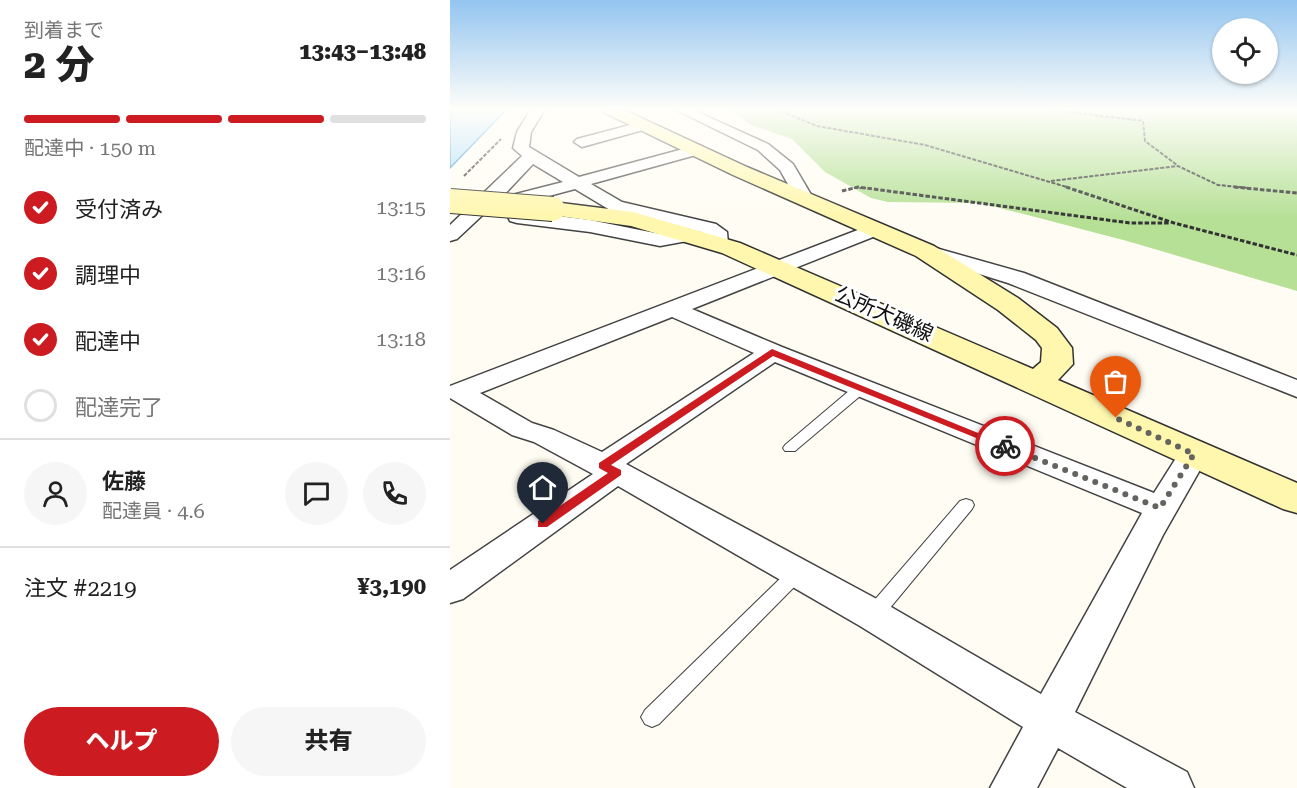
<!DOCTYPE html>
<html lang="ja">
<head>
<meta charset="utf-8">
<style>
  :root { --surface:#fff; --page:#f6f6f6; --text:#222; --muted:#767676; --line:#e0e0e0; --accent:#cc1c21 }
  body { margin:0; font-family:"Roboto Serif","Noto Sans JP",serif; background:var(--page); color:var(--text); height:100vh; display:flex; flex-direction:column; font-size:22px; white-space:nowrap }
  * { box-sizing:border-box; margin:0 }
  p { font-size:20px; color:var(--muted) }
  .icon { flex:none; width:33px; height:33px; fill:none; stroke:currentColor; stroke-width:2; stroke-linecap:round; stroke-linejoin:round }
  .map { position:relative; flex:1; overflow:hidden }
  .sheet { display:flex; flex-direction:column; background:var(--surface); width:450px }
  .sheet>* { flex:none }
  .tools { position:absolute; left:762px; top:18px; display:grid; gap:12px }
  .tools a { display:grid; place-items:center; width:66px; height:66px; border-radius:50%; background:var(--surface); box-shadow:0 2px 4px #0004; font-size:30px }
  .pin { position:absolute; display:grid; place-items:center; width:51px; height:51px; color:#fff; margin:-62px -26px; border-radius:50% 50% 50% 0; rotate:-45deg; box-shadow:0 0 6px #0007 }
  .pin .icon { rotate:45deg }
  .courier { position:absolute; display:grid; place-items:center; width:60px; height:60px; margin:-30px; border:4px solid #cc1c21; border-radius:50%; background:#fff; color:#222; box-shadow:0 2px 8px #0007 }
  .head em { font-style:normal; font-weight:800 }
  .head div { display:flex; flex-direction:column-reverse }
  .head { display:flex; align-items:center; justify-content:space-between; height:102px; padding:0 24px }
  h1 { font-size:39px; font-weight:800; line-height:45px }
  .bar { display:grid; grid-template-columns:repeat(4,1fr); gap:9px 6px; align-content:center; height:72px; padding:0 24px }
  .bar i { height:8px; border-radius:4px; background:var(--line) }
  .bar .active { background:var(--accent) }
  .bar p { grid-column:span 4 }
  .line { display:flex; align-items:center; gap:15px; padding:0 24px; border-top:2px solid var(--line) }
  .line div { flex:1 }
  .round { display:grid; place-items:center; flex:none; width:63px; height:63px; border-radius:32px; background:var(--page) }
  ol { padding:0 24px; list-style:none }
  li { display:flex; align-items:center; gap:18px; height:66px }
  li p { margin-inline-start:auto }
  li .icon { padding:6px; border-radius:50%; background:var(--accent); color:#fff; stroke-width:4 }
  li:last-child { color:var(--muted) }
  li i { width:33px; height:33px; border:3px solid var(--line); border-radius:50% }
  .cta { display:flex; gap:12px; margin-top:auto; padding:12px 24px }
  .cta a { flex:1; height:69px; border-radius:36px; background:var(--accent); color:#fff; font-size:24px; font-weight:800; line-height:69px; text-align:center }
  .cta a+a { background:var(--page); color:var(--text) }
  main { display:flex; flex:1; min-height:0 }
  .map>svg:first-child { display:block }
</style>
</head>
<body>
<main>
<section class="sheet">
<div class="head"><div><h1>2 分</h1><p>到着まで</p></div><em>13:43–13:48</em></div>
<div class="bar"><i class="active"></i><i class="active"></i><i class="active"></i><i></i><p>配達中 · 150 m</p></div>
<ol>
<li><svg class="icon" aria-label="check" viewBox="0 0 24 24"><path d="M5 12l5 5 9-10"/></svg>受付済み<p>13:15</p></li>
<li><svg class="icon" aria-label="check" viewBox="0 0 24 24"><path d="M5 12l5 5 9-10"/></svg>調理中<p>13:16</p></li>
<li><svg class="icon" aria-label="check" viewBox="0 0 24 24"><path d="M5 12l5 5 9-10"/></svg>配達中<p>13:18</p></li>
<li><i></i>配達完了</li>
</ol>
<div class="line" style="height:108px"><a class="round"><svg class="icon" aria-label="person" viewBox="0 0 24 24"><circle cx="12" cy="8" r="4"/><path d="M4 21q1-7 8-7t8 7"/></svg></a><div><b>佐藤</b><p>配達員 · 4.6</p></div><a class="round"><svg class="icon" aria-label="chat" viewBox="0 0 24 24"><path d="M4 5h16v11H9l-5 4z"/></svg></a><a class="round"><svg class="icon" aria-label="phone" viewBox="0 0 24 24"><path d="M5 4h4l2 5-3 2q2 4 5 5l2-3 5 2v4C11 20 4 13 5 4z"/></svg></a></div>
<div class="line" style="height:78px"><div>注文 #2219</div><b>¥3,190</b></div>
<div class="cta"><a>ヘルプ</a><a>共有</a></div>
</section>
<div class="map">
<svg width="847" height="788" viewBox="0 0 847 788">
  <rect width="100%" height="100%" fill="#fffdf3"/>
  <!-- forest -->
  <path fill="#b6e096" d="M 279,109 L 847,109 L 847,291 L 677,241 L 531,203 L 438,202 L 421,198 L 375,172 L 342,139 L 301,125 Z"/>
  <!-- water -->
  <path fill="#b3dffb" stroke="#3494d8" stroke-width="1.5" d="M 0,109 L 57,109 L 0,168 Z"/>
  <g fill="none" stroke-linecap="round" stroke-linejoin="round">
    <!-- lane casing -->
    <g stroke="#434343" stroke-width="2">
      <path id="lane" d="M 411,384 L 416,385 L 418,388 L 416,391 L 345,451 L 335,451 L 333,448 L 335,445 L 406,385 Z
        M 516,499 L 522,501 L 524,505 L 522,509 L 430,620 L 423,623 L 416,620 L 414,615 L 416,610 L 510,501 Z
        M 347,566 L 353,568 L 356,573 L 353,578 L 209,724 L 202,727 L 195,724 L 191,717 L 195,710 L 341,568 Z"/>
    </g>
    <!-- street casing -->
    <g stroke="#434343" stroke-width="3">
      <path id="street" d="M 81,109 L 95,109 L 81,132 L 79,147 L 129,177 L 248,145 L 253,147 L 256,150 L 253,153 L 141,184 L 172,202 L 266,224 L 277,232 L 278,244 L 275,248 L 261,248 L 258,235 L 248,231 L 251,235 L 248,239 L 210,246 L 140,232 L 67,223 L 60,221 L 58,217 L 60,213 L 67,211 L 140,220 L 210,234 L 240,229 L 160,210 L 125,189 L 43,211 L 38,210 L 7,239 L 0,241 L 0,225 L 72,156 L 63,148 L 67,132 ZM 83,164 L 113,182 L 50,198 L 52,197 Z
        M 224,109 L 241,109 L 318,144 L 343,164 L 363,198 L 360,202 L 348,202 L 330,170 L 308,150 Z
        M 195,121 L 202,125 L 200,128 L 132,147 L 124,142 L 127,139 Z
        M 426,223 L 433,225 L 436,229 L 433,233 L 242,309 L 332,347 L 704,493 L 733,447 L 744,444 L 755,447 L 759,454 L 713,535 L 625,712 L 737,772 L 744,788 L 677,788 L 608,748 L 587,788 L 540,788 L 573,727 L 410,626 L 168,486 L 13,599 L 0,603 L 0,570 L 143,474 L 84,442 L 62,435 L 0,398 L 0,386 ZM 222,317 L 304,353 L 152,452 L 104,430 L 82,423 L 30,393 ZM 325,362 L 692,513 L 591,694 L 436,604 L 176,464 Z
        M 475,245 L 574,273 L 847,380 L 847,397 L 558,283 L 468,255 L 465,251 L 468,247 Z"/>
    </g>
    <!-- secondary casing -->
    <g stroke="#323232" stroke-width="3">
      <path id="secondary" d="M 151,109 L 172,109 L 297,167 L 484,246 L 568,298 L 607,328 L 622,348 L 623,364 L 608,380 L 847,483 L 847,513 L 833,509 L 272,253 L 181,226 L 95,214 L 92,209 L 95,204 L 103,202 L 183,212 L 290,243 L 583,369 L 591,362 L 592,348 L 586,340 L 548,310 L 466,256 L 283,175 L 153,112 Z"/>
    </g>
    <!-- path-far1 -->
    <path stroke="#323232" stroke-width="2" stroke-dasharray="4 1.5" stroke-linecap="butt" d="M 326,109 L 367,126 L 475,145 L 620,188
      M 595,109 L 693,121 L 695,141 L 727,165
      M 14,176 L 51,139
      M 601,181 L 728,166 L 768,185 L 799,188
      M 404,188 L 416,188"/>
    <!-- path -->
    <path stroke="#323232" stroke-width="3" stroke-dasharray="4.5 2" stroke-linecap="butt" d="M 616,187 L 724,223 L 847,255
      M 784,187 L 847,193
      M 392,191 L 408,187 L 680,223 L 720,223"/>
    <!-- lane -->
    <use href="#lane" fill="#fff" fill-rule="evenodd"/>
    <!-- street -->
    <use href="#street" fill="#fff" fill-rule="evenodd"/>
    <!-- secondary -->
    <use href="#secondary" fill="#fff7ae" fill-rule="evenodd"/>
    <!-- secondary-bridge casing -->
    <g stroke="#323232" stroke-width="26" stroke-linecap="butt">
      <path id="secondary-bridge" d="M 0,201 L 103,209"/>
    </g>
    <!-- secondary-bridge -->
    <use href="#secondary-bridge" stroke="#fff7ae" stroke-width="24"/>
  </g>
  <!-- sky -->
  <linearGradient id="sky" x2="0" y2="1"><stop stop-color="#93c5f0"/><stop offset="0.5" stop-color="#fffefa"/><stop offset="1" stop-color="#fffefa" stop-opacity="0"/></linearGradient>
  <rect width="847" height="219" fill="url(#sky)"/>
  <!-- route -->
  <path fill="#cc1c21" d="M 322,349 L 560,446 L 559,448 L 551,448 L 323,356 L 161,465 L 171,470 L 171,475 L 97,527 L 88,527 L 88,521 L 158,473 L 149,468 L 149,463 Z"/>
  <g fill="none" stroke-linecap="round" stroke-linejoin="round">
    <!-- done -->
    <path stroke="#64635f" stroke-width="6" stroke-dasharray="0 10.8" d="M 555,446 L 710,508 L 744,454 L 666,418"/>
  </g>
  <g text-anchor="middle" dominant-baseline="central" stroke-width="6" stroke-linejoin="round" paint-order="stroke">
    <!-- street labels -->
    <g font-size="21" fill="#101010" stroke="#fff">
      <text transform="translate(434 314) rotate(24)">公所大磯線</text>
    </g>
  </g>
</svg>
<div class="tools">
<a><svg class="icon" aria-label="locate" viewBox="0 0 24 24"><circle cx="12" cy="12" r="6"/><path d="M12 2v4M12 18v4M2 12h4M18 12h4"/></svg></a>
</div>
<div class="pin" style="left:666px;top:418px;background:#ea580c"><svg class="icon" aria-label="bag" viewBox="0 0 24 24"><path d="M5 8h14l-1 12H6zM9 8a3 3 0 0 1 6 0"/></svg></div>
<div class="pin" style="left:93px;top:524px;background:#1f2937"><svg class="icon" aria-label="home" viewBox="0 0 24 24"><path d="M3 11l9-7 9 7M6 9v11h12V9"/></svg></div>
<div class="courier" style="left:555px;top:446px"><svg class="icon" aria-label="bike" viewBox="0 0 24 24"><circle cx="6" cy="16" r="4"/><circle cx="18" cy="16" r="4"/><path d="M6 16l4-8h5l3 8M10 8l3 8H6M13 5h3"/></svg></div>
</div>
</main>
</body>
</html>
